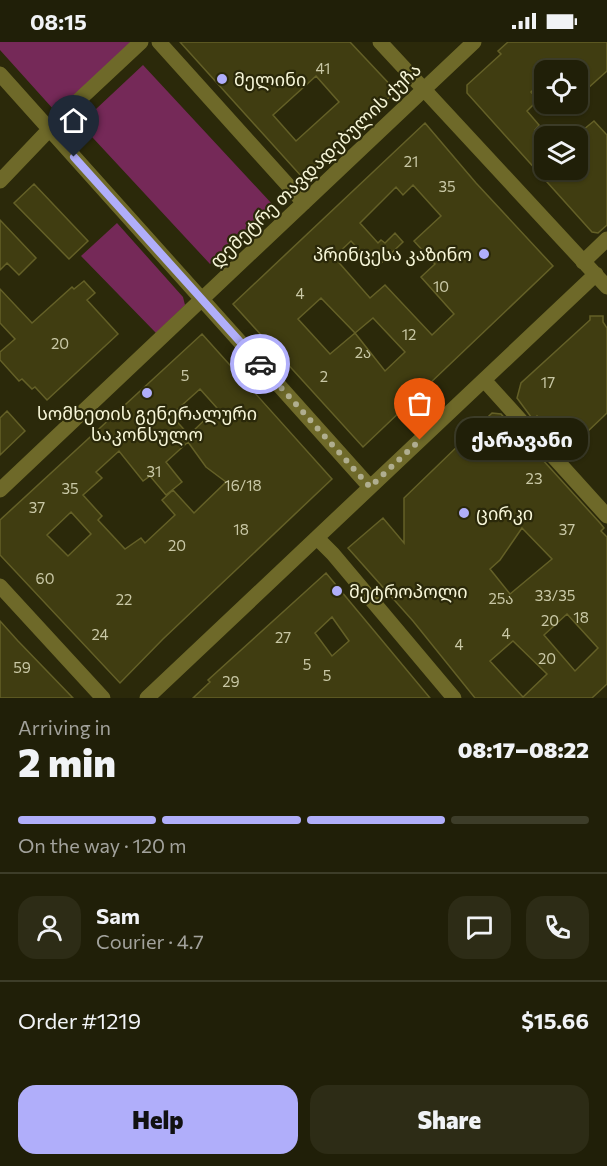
<!DOCTYPE html>
<html lang="en">
<head>
<meta charset="utf-8">
<style>
  :root { --surface:#201f08; --page:#2d2c16; --text:#f1f3f6; --muted:#a2a29c; --line:#3d3d29; --accent:#b0aefa }
  body { margin:0; font-family:Commissioner,"Noto Sans Georgian",sans-serif; background:var(--page); color:var(--text); height:100vh; display:flex; flex-direction:column; font-size:22px; white-space:nowrap }
  * { box-sizing:border-box; margin:0 }
  p { font-size:20px; color:var(--muted) }
  .icon { flex:none; width:33px; height:33px; fill:none; stroke:currentColor; stroke-width:2; stroke-linecap:round; stroke-linejoin:round }
  .map { position:relative; height:656px; overflow:hidden }
  .details { display:flex; flex-direction:column; background:var(--surface); flex:1 }
  .details>* { flex:none }
  .fabs { position:absolute; left:534px; top:18px; display:grid; gap:12px }
  .fabs a { display:grid; place-items:center; width:54px; height:54px; border-radius:12px; background:var(--surface); box-shadow:0 2px 4px #0004,0 0 0 2px var(--line); font-size:30px }
  .pin { position:absolute; display:grid; place-items:center; width:51px; height:51px; color:#fff; margin:-62px -26px; border-radius:50% 50% 50% 0; rotate:-45deg; box-shadow:0 0 6px #0007 }
  .pin .icon { rotate:45deg }
  .courier { position:absolute; display:grid; place-items:center; width:60px; height:60px; margin:-30px; border:4px solid #b0aefa; border-radius:50%; background:#fff; color:#222; box-shadow:0 2px 8px #0007 }
  .bubble { position:absolute; height:42px; border-radius:18px; background:var(--surface); box-shadow:0 2px 4px #0004,0 0 0 2px var(--line); font-size:20px; font-weight:800; line-height:42px; text-align:center }
  .summary em { font-style:normal; font-weight:800 }
  .summary div { display:flex; flex-direction:column-reverse }
  .summary { display:flex; align-items:center; justify-content:space-between; height:102px; padding:0 18px }
  h1 { font-size:39px; font-weight:800; line-height:45px }
  .bar { display:grid; grid-template-columns:repeat(4,1fr); gap:9px 6px; align-content:center; height:72px; padding:0 18px }
  .bar i { height:8px; border-radius:4px; background:var(--line) }
  .bar .active { background:var(--accent) }
  .bar p { grid-column:span 4 }
  .line { display:flex; align-items:center; gap:15px; padding:0 18px; border-top:2px solid var(--line) }
  .line div { flex:1 }
  .round { display:grid; place-items:center; flex:none; width:63px; height:63px; border-radius:18px; background:var(--page) }
  .cta { display:flex; gap:12px; margin-top:auto; padding:12px 18px }
  .cta a { flex:1; height:69px; border-radius:18px; background:var(--accent); color:#111; font-size:24px; font-weight:800; line-height:69px; text-align:center }
  .cta a+a { background:var(--page); color:var(--text) }
  .status { display:flex; justify-content:space-between; align-items:center; height:42px; padding:0 30px; background:var(--surface); direction:ltr }
  .status svg { height:16px; fill:currentColor }
  .map>svg:first-child { display:block }
</style>
</head>
<body>
<div class="status"><b>08:15</b><svg viewBox="0 0 49 12"><path d="M0 12V9h3v3zM5 12V6h3v6zM10 12V3h3v9zM15 12V0h3v12zM26 1h20v11H26zM47 4h2v5h-2z"/></svg></div>
<div class="map">
<svg width="607" height="656" viewBox="0 0 607 656">
  <rect width="100%" height="100%" fill="#2b290a"/>
  <!-- green -->
  <path fill="#752958" d="M 0,0 L 135,0 L 61,67 L 54,68 L 0,8 Z
    M 143,23 L 273,163 L 210,222 L 80,82 Z
    M 117,181 L 183,255 L 185,263 L 156,291 L 81,214 Z"/>
  <!-- building -->
  <path fill="#403d11" stroke="#646027" stroke-width="1.5" fill-rule="evenodd" d="M 180,0 L 350,0 L 396,49 L 302,135 ZM 316,34 L 339,60 L 296,99 L 273,73 Z
    M 508,0 L 607,0 L 607,29 L 578,55 L 578,28 L 544,28 L 544,37 L 531,50 L 538,58 L 527,69 L 539,83 L 535,88 L 544,98 L 544,128 L 578,128 L 578,92 L 594,79 L 607,93 L 607,183 L 598,191 L 592,190 L 467,51 L 467,43 L 501,12 L 498,9 Z
    M 425,81 L 476,141 L 553,224 L 363,405 L 233,262 ZM 413,143 L 441,174 L 414,199 L 435,222 L 421,235 L 454,272 L 432,293 L 385,243 L 370,256 L 334,215 L 351,199 L 376,226 L 403,200 L 395,191 L 385,201 L 381,198 L 378,201 L 360,181 L 396,145 L 403,153 ZM 321,256 L 355,291 L 330,312 L 298,277 ZM 373,276 L 405,310 L 385,329 L 355,291 Z
    M 34,142 L 88,199 L 69,217 L 14,161 Z
    M 0,178 L 36,216 L 19,233 L 7,221 L 0,228 Z
    M 84,239 L 95,251 L 87,258 L 118,292 L 47,358 L 35,345 L 32,347 L 22,337 L 19,339 L 0,318 L 0,310 L 15,297 L 0,281 L 0,247 L 32,281 L 72,245 L 74,247 Z
    M 590,274 L 603,274 L 603,280 L 607,286 L 607,371 L 586,391 L 584,389 L 566,404 L 537,374 L 534,379 L 517,356 L 521,341 L 590,278 Z
    M 202,292 L 332,437 L 163,597 L 120,641 L 0,513 L 0,478 ZM 200,347 L 217,366 L 189,393 L 171,373 ZM 188,400 L 206,425 L 226,440 L 194,471 L 173,448 L 162,458 L 175,473 L 145,501 L 141,496 L 125,507 L 98,478 L 102,474 L 83,453 L 102,436 L 96,430 L 119,409 L 143,439 L 150,434 L 166,453 L 182,440 L 166,420 ZM 71,470 L 91,492 L 68,514 L 47,493 Z
    M 7,369 L 25,389 L 0,413 L 0,376 Z
    M 492,371 L 501,372 L 600,481 L 604,486 L 601,489 L 607,495 L 607,642 L 592,656 L 475,656 L 413,579 L 348,506 L 383,476 L 404,501 L 404,456 ZM 522,486 L 552,517 L 510,552 L 490,527 L 500,518 ZM 567,572 L 598,606 L 575,629 L 544,593 ZM 513,599 L 547,632 L 523,655 L 490,619 Z
    M 326,531 L 430,656 L 193,656 L 210,640 L 208,638 ZM 332,575 L 349,599 L 332,614 L 315,591 Z
    M 0,579 L 18,599 L 73,656 L 0,656 Z"/>
  <g fill="none" stroke-linecap="round" stroke-linejoin="round">
    <!-- minor -->
    <path stroke="#6e6929" stroke-width="15" d="M 159,0 L 304,161
      M 380,0 L 607,245
      M 0,32 L 370,445
      M 0,139 L 65,71 L 141,0
      M 583,220 L 607,197
      M 484,338 L 607,474
      M 0,448 L 474,0
      M 317,496 L 333,512 L 454,656
      M 0,544 L 103,656
      M 147,656 L 596,232"/>
  </g>
  <g fill="none" stroke-linecap="round" stroke-linejoin="round">
    <!-- done -->
    <path stroke="#b0ae90" stroke-width="6" stroke-dasharray="0 10.8" d="M 260,322 L 370,445 L 420,398"/>
    <!-- route -->
    <path stroke="#b0aefa" stroke-width="8" d="M 74,115 L 260,322"/>
  </g>
  <!-- markers -->
  <g fill="#b0aefa" stroke="#2b290a" stroke-width="2">
    <circle cx="222" cy="37" r="6"/>
    <circle cx="484" cy="212" r="6"/>
    <circle cx="147" cy="351" r="6"/>
    <circle cx="464" cy="471" r="6"/>
    <circle cx="337" cy="549" r="6"/>
  </g>
  <g text-anchor="middle" dominant-baseline="central" stroke-width="4.5" stroke-linejoin="round" paint-order="stroke">
    <!-- number labels -->
    <g font-size="15" fill="#c9c8a6">
      <text x="323" y="26">41</text>
      <text x="411" y="119">21</text>
      <text x="447" y="144">35</text>
      <text x="441" y="244">10</text>
      <text x="300" y="251">4</text>
      <text x="409" y="292">12</text>
      <text x="60" y="301">20</text>
      <text x="363" y="310">2ა</text>
      <text x="185" y="333">5</text>
      <text x="324" y="334">2</text>
      <text x="548" y="340">17</text>
      <text x="154" y="429">31</text>
      <text x="534" y="436">23</text>
      <text x="243" y="443">16/18</text>
      <text x="70" y="446">35</text>
      <text x="37" y="465">37</text>
      <text x="241" y="487">18</text>
      <text x="567" y="487">37</text>
      <text x="177" y="503">20</text>
      <text x="45" y="536">60</text>
      <text x="555" y="553">33/35</text>
      <text x="501" y="556">25ა</text>
      <text x="124" y="557">22</text>
      <text x="581" y="575">18</text>
      <text x="550" y="578">20</text>
      <text x="506" y="591">4</text>
      <text x="100" y="592">24</text>
      <text x="283" y="595">27</text>
      <text x="459" y="602">4</text>
      <text x="547" y="616">20</text>
      <text x="307" y="622">5</text>
      <text x="22" y="625">59</text>
      <text x="327" y="633">5</text>
      <text x="231" y="639">29</text>
    </g>
    <!-- poi labels -->
    <g font-size="18" fill="#f7f6d8" stroke="#2b290a" text-anchor="start">
      <text x="234" y="37">მელინი</text>
      <text x="472" y="212" text-anchor="end">პრინცესა კაზინო</text>
      <text x="147" y="371" text-anchor="middle">სომხეთის გენერალური<tspan x="147" dy="21">საკონსულო</tspan></text>
      <text x="476" y="471">ცირკი</text>
      <text x="349" y="549">მეტროპოლი</text>
    </g>
    <!-- street labels -->
    <g font-size="18" fill="#f7f6d8" stroke="#2b290a">
      <text transform="translate(315 123) rotate(-44)">დემეტრე თავდადებულის ქუჩა</text>
    </g>
  </g>
</svg>
<div class="fabs">
<a><svg class="icon" aria-label="locate" viewBox="0 0 24 24"><circle cx="12" cy="12" r="6"/><path d="M12 2v4M12 18v4M2 12h4M18 12h4"/></svg></a>
<a><svg class="icon" aria-label="layers" viewBox="0 0 24 24"><path d="M12 4l9 5-9 5-9-5zM3 14l9 5 9-5"/></svg></a>
</div>
<div class="pin" style="left:420px;top:398px;background:#ea580c"><svg class="icon" aria-label="bag" viewBox="0 0 24 24"><path d="M5 8h14l-1 12H6zM9 8a3 3 0 0 1 6 0"/></svg></div>
<div class="pin" style="left:74px;top:115px;background:#1f2937"><svg class="icon" aria-label="home" viewBox="0 0 24 24"><path d="M3 11l9-7 9 7M6 9v11h12V9"/></svg></div>
<div class="courier" style="left:260px;top:322px"><svg class="icon" aria-label="car" viewBox="0 0 24 24"><path d="M5 17H2v-5l4-1 3-4h7l3 4 3 1v5h-3M9 17h6M6 11h13"/><circle cx="7" cy="17" r="2"/><circle cx="17" cy="17" r="2"/></svg></div>
<div class="bubble" style="left:456px;top:376px;width:132px">ქარავანი</div>
</div>
<section class="details">
<div class="summary"><div><h1>2 min</h1><p>Arriving in</p></div><em>08:17–08:22</em></div>
<div class="bar"><i class="active"></i><i class="active"></i><i class="active"></i><i></i><p>On the way · 120 m</p></div>
<div class="line" style="height:108px"><a class="round"><svg class="icon" aria-label="person" viewBox="0 0 24 24"><circle cx="12" cy="8" r="4"/><path d="M4 21q1-7 8-7t8 7"/></svg></a><div><b>Sam</b><p>Courier · 4.7</p></div><a class="round"><svg class="icon" aria-label="chat" viewBox="0 0 24 24"><path d="M4 5h16v11H9l-5 4z"/></svg></a><a class="round"><svg class="icon" aria-label="phone" viewBox="0 0 24 24"><path d="M5 4h4l2 5-3 2q2 4 5 5l2-3 5 2v4C11 20 4 13 5 4z"/></svg></a></div>
<div class="line" style="height:78px"><div>Order #1219</div><b>$15.66</b></div>
<div class="cta"><a>Help</a><a>Share</a></div>
</section>
</body>
</html>
